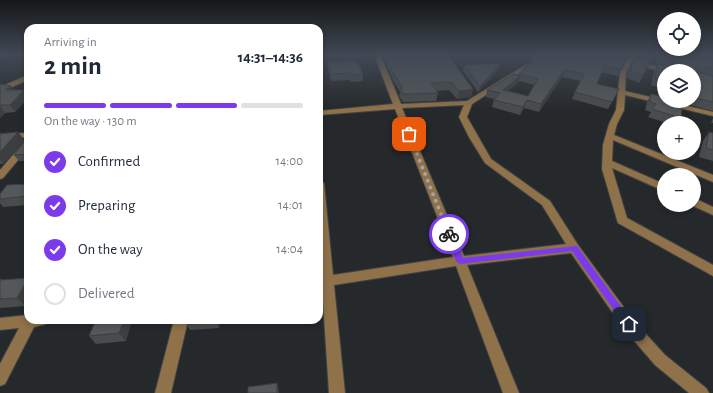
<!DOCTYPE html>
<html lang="en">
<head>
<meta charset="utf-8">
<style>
  :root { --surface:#fff; --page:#f2f2f3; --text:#1f2937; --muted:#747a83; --line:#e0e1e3; --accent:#7c3aed }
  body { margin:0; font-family:"Alegreya Sans",sans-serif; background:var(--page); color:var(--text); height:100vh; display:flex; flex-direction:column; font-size:15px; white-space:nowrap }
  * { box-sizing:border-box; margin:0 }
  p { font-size:13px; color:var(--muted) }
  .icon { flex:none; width:22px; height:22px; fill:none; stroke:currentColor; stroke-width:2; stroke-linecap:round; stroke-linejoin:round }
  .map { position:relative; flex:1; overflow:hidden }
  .sheet { position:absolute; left:24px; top:24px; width:299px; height:300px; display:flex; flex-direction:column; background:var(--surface); border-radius:12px; box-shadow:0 2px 6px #0003 }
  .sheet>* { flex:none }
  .tools { position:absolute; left:657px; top:12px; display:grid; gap:8px }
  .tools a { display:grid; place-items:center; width:44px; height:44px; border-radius:50%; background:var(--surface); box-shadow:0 2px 6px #0003; font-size:20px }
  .pin { position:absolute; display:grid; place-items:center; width:34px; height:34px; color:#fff; margin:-17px; border-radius:8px; box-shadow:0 2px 6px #0006 }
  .courier { position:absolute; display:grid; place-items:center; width:40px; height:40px; margin:-20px; border:3px solid #7c3aed; border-radius:50%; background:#fff; color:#222; box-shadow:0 1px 5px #0007 }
  .headline em { font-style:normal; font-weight:700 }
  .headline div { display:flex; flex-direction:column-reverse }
  .headline { display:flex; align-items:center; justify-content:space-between; height:68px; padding:0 20px }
  h1 { font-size:26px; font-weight:700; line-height:30px }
  .bar { display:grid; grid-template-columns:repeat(4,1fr); gap:6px 4px; align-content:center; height:48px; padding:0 20px }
  .bar i { height:5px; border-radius:3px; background:var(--line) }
  .bar .current { background:var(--accent) }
  .bar p { grid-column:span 4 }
  ol { padding:0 20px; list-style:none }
  li { display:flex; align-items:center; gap:12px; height:44px }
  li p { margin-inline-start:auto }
  li .icon { padding:4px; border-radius:50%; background:var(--accent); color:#fff; stroke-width:4 }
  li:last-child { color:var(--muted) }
  li i { width:22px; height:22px; border:2px solid var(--line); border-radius:50% }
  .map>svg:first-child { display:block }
</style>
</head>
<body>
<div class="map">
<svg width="713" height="393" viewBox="0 0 713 393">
  <rect width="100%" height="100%" fill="#26292b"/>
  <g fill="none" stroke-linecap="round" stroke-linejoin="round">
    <!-- minor casing -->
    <g stroke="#414446" stroke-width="2">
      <path id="minor" d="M 0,54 L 7,54 L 0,58 Z
        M 374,54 L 380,54 L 401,104 L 467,101 L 527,64 L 531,64 L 531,66 L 472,104 L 467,117 L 491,159 L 550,201 L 578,245 L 634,321 L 665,355 L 706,388 L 709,393 L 689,393 L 655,365 L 624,329 L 571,253 L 467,265 L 519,393 L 503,393 L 456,266 L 334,285 L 345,393 L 329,393 L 322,287 L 319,287 L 319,277 L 321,277 L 319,250 L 319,180 L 324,183 L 333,275 L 453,257 L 395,109 L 319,115 L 319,111 L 393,104 ZM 464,105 L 459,117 L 469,137 L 485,163 L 542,205 L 566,244 L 464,256 L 402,108 Z
        M 630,54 L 636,54 L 626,73 L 625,91 L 713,112 L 713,116 L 625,95 L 624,110 L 617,124 L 614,135 L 713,175 L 713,182 L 613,140 L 612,161 L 664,184 L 664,191 L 612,168 L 627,218 L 713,265 L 713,276 L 618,223 L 617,220 L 602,169 L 603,145 L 609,124 L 616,110 L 620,73 Z
        M 635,61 L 670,70 L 671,71 L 664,72 L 633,64 L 633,62 Z
        M 28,75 L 28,80 L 0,92 L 0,87 Z
        M 28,133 L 28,137 L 0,140 L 0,134 Z
        M 28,140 L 28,148 L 3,178 L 0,179 L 0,170 L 25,141 Z
        M 694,198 L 713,207 L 713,215 L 691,205 L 694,205 Z
        M 28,315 L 28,320 L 48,320 L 46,324 L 34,327 L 5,384 L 0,386 L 0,364 L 19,328 L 0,330 L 0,318 Z
        M 174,320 L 188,320 L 171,393 L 155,393 Z"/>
    </g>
    <!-- minor -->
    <use href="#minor" fill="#8f714a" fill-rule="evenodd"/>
  </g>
  <!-- wall -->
  <path fill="#494c4d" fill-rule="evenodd" d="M 8,54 L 28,54 L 28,56 L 8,55 Z
    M 383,54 L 447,54 L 473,89 L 471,97 L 457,99 L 449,90 L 436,91 L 438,93 L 436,101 L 403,102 L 399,96 L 400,92 L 392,78 L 383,56 Z
    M 628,54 L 618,76 L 601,72 L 597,84 L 619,89 L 608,109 L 572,99 L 575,92 L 581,81 L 562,77 L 539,112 L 524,108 L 520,115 L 492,107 L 494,99 L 486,97 L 487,90 L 519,75 L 519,74 L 531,62 L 533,56 ZM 519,81 L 534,85 L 528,96 L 508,91 L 518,83 Z
    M 638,54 L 655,54 L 639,83 L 627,78 L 627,73 Z
    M 658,54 L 713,54 L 713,111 L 682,103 L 681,118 L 678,123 L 667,123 L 648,117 L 651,112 L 645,110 L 647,102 L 651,94 L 664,101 L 694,101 L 694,71 L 664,71 L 664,89 L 651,85 L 654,71 L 657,66 L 655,65 Z
    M 328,62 L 355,63 L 363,74 L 363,81 L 351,82 L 350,80 L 331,81 L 328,69 Z
    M 464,65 L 499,69 L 478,92 L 463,71 Z
    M 0,84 L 13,90 L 24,90 L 28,95 L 28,98 L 15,112 L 5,113 L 0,118 Z
    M 713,118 L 713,123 L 711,123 Z
    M 18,132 L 24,140 L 3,164 L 0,164 L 0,134 Z
    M 709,132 L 713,133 L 713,161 L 699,157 L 703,141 Z
    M 28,133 L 28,161 L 19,161 L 14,155 L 24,142 Z
    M 28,184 L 28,205 L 3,207 L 0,203 L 0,194 Z
    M 0,278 L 2,280 L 28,278 L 28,301 L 25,306 L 0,308 Z
    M 96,320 L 132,320 L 126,341 L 96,344 L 89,336 Z
    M 187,320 L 220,320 L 219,328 L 190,330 L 186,323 Z"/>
  <!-- shaded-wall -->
  <path fill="#3c3e3f" d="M 501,63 L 499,69 L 478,92 L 480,86 Z
    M 564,70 L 562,77 L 539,112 L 541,104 Z
    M 520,76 L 518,83 L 501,97 L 503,90 Z
    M 11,86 L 16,93 L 6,90 Z
    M 473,89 L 471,97 L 457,99 L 459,91 Z
    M 24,90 L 28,95 L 28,98 L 15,112 L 10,105 Z
    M 527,100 L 524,108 L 520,115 L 523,107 Z
    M 0,106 L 5,113 L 0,118 Z
    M 18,132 L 24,140 L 3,164 L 0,160 L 0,152 Z
    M 28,279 L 28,301 L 25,306 L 17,298 Z
    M 124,320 L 132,320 L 126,341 L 119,333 Z
    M 215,320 L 220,320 L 219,328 Z
    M 277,383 L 279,390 L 279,393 L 277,393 Z"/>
  <!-- building -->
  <path fill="#55585a" stroke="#3c3e3f" d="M 385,54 L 447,54 L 473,89 L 459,91 L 451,82 L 431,83 L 438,93 L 403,94 L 400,88 L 403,88 L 392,71 Z
    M 535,54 L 575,55 L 576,54 L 628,54 L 621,69 L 604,66 L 597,84 L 619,89 L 612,102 L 575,92 L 584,74 L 564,70 L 541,104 L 527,100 L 523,107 L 494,100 L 500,93 L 487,90 L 513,74 L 520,76 L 503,90 L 528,96 L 538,79 L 519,74 L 526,66 L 534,61 L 533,56 Z
    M 643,54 L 655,54 L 653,57 Z
    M 660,54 L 713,54 L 713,69 L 699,66 L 697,67 L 698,72 L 713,76 L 713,102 L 694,97 L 694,71 L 664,71 L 664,80 L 655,78 L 658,64 L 668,66 L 677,64 L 676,62 L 659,58 Z
    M 635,59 L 650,62 L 643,75 L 631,71 L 631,66 Z
    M 354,61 L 355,63 L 358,63 L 363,74 L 351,75 L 350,73 L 331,74 L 328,62 Z
    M 501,63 L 480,86 L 464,65 Z
    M 0,84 L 1,84 L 11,86 L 6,90 L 24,90 L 10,105 L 0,105 Z
    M 651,94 L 664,97 L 664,101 L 683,101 L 681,118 L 652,109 L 656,104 L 650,102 Z
    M 18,132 L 0,152 L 0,134 Z
    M 709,132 L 713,133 L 713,150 L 706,148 Z
    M 25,133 L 28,133 L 28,155 L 27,155 L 28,154 L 14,155 L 24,142 Z
    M 28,184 L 28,196 L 0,199 L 0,194 L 7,185 Z
    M 28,278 L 28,279 L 17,298 L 0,299 L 0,280 Z
    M 96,320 L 124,320 L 119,333 L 89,336 Z
    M 187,320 L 215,320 L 186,323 Z
    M 277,383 L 277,393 L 248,393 L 248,387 Z"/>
  <!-- sky -->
  <linearGradient id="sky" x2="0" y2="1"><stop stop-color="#151718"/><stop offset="0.5" stop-color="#414955"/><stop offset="1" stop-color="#414955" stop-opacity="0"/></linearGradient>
  <rect width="713" height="109" fill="url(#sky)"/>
  <!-- route -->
  <path fill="#7c3aed" d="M 449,231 L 453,234 L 463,258 L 577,246 L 632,322 L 633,324 L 632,327 L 626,327 L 572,251 L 460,264 L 456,261 L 446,234 Z"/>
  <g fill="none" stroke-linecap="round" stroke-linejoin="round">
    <!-- done -->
    <path stroke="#a3a5a6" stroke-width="4" stroke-dasharray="0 7.2" d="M 409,134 L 449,234"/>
  </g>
</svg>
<div class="tools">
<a><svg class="icon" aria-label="locate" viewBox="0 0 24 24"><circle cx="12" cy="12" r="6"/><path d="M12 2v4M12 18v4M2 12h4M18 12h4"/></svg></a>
<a><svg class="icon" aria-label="layers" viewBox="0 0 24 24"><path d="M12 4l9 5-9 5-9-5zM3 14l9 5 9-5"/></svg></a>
<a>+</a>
<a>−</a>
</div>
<div class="pin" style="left:409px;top:134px;background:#ea580c"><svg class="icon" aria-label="bag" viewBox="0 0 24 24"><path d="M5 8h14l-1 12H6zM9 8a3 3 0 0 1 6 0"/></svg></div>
<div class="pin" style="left:629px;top:324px;background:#1f2937"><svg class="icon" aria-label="home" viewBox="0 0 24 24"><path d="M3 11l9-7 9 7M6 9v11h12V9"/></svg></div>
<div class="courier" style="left:449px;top:234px"><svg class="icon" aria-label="bike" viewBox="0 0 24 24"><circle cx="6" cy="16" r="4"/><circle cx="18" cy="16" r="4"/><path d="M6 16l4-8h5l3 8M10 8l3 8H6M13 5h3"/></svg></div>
<section class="sheet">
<div class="headline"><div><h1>2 min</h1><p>Arriving in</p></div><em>14:31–14:36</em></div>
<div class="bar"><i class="current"></i><i class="current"></i><i class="current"></i><i></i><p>On the way · 130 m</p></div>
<ol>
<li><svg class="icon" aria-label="check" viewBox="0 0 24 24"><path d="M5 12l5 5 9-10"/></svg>Confirmed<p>14:00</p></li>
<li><svg class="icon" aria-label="check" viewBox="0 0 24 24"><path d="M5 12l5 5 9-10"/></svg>Preparing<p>14:01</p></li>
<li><svg class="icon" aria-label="check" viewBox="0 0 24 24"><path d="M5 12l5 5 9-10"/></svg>On the way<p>14:04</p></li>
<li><i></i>Delivered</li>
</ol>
</section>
</div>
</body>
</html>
